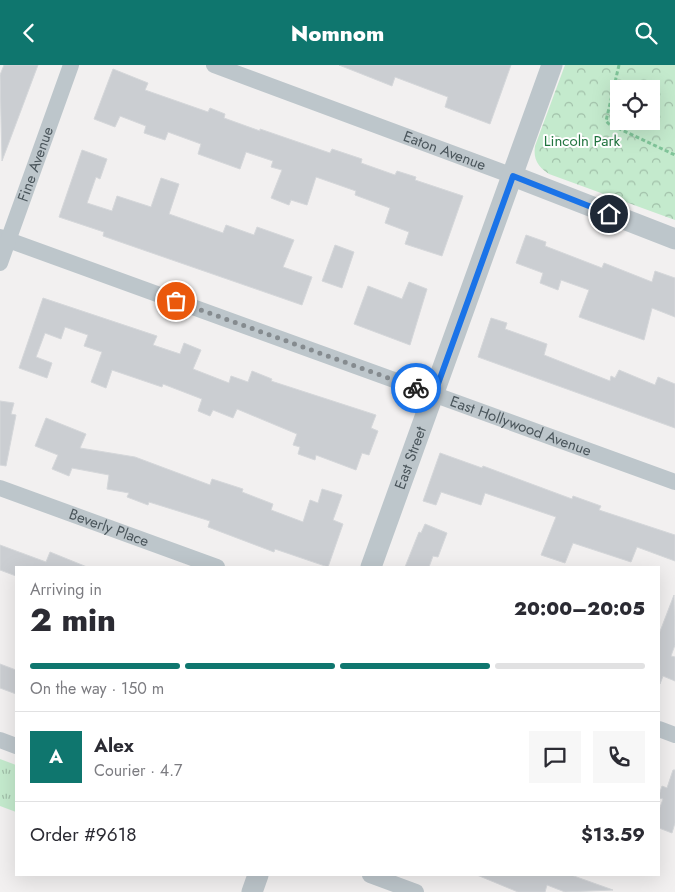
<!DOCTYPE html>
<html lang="en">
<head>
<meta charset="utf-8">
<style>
  :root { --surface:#fff; --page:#f7f7f7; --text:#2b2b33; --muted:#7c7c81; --line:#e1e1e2; --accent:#0f766e }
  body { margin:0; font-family:Jost,sans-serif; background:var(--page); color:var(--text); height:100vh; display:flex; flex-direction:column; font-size:19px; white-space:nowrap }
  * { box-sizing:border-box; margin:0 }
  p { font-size:16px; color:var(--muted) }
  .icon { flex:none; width:28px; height:28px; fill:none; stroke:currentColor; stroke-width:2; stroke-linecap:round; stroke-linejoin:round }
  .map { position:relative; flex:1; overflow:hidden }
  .side { position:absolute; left:15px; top:501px; width:645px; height:310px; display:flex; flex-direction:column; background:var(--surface); border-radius:0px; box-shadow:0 5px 20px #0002 }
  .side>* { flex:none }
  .buttons { position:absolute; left:610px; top:15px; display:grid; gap:10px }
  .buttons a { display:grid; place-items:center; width:50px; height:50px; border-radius:0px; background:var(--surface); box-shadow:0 5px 20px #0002; font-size:25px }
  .pin { position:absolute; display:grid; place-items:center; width:42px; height:42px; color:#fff; margin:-21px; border:2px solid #fff; border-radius:50%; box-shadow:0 1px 5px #0007 }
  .courier { position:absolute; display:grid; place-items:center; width:50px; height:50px; margin:-25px; border:4px solid #1a73e8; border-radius:50%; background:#fff; color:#222; box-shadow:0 1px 6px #0007 }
  .head em { font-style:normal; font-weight:800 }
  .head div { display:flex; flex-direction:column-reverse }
  .head { display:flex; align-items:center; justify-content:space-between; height:85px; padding:0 15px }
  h1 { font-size:32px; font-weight:800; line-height:38px }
  .bar { display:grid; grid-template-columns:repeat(4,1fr); gap:8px 5px; align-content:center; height:60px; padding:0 15px }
  .bar i { height:6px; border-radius:4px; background:var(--line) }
  .bar .current { background:var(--accent) }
  .bar p { grid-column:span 4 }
  .line { display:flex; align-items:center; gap:12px; padding:0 15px; border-top:1px solid var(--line) }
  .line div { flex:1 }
  .round { display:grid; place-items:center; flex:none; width:52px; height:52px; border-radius:0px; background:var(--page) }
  header { display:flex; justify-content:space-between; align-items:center; height:65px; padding:0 15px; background:var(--accent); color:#fff; font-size:22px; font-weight:800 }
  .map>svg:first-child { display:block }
</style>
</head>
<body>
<header><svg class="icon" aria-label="back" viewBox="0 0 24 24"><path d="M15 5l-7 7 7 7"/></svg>Nomnom<svg class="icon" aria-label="search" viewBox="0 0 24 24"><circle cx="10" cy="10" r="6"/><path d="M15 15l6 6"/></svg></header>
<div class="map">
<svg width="675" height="827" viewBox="0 0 675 827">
  <defs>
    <pattern id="grass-tufts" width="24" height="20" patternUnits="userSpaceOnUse" patternTransform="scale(1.25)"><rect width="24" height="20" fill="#c4eacd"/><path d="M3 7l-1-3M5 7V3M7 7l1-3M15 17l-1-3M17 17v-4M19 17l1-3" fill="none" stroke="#a1c0a9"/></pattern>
    <pattern id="park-crowns" width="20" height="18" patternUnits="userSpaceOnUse" patternTransform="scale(1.25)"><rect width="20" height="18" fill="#c4eacd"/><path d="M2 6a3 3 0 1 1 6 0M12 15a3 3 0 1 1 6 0" fill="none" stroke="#a1c0a9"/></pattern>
  </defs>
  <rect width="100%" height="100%" fill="#f2f0f0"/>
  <!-- grass -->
  <path fill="url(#grass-tufts)" d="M 0,694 L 16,700 L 16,747 L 0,741 Z"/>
  <!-- park -->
  <path fill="url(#park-crowns)" fill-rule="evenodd" d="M 565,0 L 675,0 L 675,155 L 549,109 C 538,102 533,94 535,81 ZM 619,24 L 651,24 L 651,56 L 619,56 Z"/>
  <!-- building -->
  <path fill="#cbced2" stroke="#d5d7da" d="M 4,0 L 38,0 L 2,96 L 0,10 Z
    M 339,0 L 511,0 L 490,59 L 445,42 L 448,32 L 395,12 L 392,21 Z
    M 113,4 L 148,18 L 145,25 L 208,47 L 210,43 L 225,49 L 224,53 L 260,66 L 260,64 L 330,88 L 332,84 L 362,94 L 361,98 L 395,110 L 397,106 L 416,112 L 415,115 L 463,131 L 442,191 L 405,179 L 409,167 L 385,158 L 390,143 L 355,130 L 356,126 L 316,112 L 307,140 L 291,135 L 289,140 L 271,133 L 282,105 L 271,102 L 273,96 L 246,87 L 240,104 L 198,89 L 201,79 L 168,67 L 165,75 L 144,68 L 146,61 L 120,51 L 115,62 L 94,54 Z
    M 82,85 L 107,94 L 100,114 L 96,112 L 87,138 L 112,146 L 117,131 L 151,142 L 161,113 L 179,119 L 169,149 L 223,168 L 226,160 L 254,170 L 257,162 L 294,175 L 283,202 L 312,212 L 302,240 L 103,171 L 104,167 L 59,152 Z
    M 526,170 L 546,177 L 545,181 L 602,203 L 604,198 L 652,217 L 655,206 L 675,213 L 675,252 L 652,243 L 644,275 L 579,252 L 589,225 L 561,215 L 558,225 L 540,218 L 543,208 L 516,198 Z
    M 335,180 L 354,187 L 342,223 L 322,216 Z
    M 409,217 L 427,224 L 410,280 L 354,259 L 368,221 L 402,234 Z
    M 43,233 L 157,271 L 153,280 L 180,289 L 184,278 L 201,285 L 193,304 L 229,318 L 231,311 L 248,317 L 252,306 L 272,314 L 271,316 L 376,350 L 371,363 L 378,366 L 369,390 L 362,388 L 356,405 L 316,390 L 315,395 L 298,389 L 300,382 L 293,380 L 297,369 L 237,344 L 233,353 L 213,345 L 210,351 L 198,346 L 202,334 L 163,319 L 162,322 L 112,305 L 106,323 L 91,317 L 102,287 L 84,281 L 88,270 L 65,262 L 61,274 L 45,268 L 36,292 L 52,298 L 47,313 L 19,303 Z
    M 491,253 L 507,258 L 505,264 L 547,279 L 544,290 L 610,316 L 611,311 L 615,313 L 619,305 L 655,320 L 658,312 L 675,319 L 675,363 L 478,292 Z
    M 0,336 L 14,338 L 11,349 L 16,350 L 6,401 L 0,400 Z
    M 46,353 L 86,369 L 80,383 L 135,392 L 210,420 L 212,414 L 243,424 L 242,427 L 273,439 L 271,445 L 303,457 L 310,435 L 318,438 L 322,424 L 342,430 L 333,455 L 343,459 L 328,502 L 275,484 L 274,487 L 208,462 L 210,456 L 149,437 L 148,440 L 127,432 L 129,428 L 107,424 L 109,410 L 72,403 L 69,411 L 52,404 L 58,390 L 35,381 Z
    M 440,388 L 482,403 L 483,401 L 572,434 L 573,431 L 601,441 L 599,445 L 675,470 L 675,496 L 637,482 L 631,497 L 573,478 L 565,498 L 541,490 L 556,452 L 485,428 L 481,440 L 441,427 L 436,440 L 423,436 Z
    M 425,459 L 447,468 L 438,492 L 433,491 L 429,502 L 405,502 L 419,467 L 421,468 Z
    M 0,480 L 46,497 L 50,487 L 87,502 L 16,502 L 16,511 L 0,505 Z
    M 674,530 L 675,580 L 671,591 L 675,592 L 675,616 L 663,611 L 660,619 L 659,569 Z
    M 0,599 L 16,605 L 16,629 L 0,623 Z
    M 673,705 L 675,705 L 675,758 L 672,768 L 659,763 L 659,745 L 663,734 L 659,733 L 659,730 L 662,721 L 667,723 Z
    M 477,810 L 571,810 L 613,825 L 565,827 L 547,820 L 545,827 L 518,827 Z"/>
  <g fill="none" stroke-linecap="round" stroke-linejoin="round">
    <!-- path -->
    <path stroke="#80c499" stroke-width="3" stroke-dasharray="4 2.5" stroke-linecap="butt" d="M 619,0 L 606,56 L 609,59 L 675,90"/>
    <!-- minor -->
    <g stroke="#bdc6cb" stroke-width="16">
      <path id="s1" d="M 214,0 L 513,111"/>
      <path id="s2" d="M 0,172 L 675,417"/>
      <path id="s3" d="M 0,198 L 71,0"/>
      <path id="s4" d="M 0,423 L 217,502"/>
      <path d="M 659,664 L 675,670"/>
      <path d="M 0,675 L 16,681"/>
      <path d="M 370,810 L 416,827"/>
    </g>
    <!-- tertiary -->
    <g stroke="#bdc6cb" stroke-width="21">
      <path d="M 513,111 L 675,174"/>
      <path id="s5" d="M 371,502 L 552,0"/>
      <path d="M 252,827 L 258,810"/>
    </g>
  </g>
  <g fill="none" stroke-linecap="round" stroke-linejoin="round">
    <!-- done -->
    <path stroke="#858b8f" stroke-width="5" stroke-dasharray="0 9" d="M 176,236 L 416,323"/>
    <!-- route -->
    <path stroke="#1a73e8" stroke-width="6" d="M 416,323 L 434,330 L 513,111 L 609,149"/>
  </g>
  <g text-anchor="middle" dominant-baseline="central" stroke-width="4" stroke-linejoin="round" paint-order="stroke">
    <!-- park labels -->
    <g font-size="15" fill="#227540" stroke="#fff">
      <text x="582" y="76">Lincoln Park</text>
    </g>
    <!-- street labels -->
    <g font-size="15" fill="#4a555b" stroke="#fff">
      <text stroke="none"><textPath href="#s1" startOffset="246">Eaton Avenue</textPath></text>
      <text stroke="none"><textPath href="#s3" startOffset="105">Fine Avenue</textPath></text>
      <text stroke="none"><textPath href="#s2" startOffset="554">East Hollywood Avenue</textPath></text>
      <text stroke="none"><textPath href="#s5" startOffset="116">East Street</textPath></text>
      <text stroke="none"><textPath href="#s4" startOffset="116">Beverly Place</textPath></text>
    </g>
  </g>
</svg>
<div class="buttons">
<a><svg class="icon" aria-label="locate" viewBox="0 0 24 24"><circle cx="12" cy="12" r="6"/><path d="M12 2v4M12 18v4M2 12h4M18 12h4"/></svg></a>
</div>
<div class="pin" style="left:176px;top:236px;background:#ea580c"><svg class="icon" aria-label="bag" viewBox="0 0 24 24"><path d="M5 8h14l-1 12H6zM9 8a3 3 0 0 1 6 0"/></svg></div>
<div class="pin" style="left:609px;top:149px;background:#1f2937"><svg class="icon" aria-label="home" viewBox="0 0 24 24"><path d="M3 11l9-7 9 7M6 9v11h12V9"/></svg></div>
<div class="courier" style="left:416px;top:323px"><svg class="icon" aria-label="bike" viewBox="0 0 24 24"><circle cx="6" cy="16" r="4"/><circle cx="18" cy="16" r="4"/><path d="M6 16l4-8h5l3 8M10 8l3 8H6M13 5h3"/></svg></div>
<section class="side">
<div class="head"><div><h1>2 min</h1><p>Arriving in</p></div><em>20:00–20:05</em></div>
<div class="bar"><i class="current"></i><i class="current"></i><i class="current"></i><i></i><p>On the way · 150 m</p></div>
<div class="line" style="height:90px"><b class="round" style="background:var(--accent);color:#fff">A</b><div><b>Alex</b><p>Courier · 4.7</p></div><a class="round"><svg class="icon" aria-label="chat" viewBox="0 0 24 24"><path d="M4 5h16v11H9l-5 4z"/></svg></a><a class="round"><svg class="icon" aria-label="phone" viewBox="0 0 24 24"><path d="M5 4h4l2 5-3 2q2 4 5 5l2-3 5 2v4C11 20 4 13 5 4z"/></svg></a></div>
<div class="line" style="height:65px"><div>Order #9618</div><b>$13.59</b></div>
</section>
</div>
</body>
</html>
